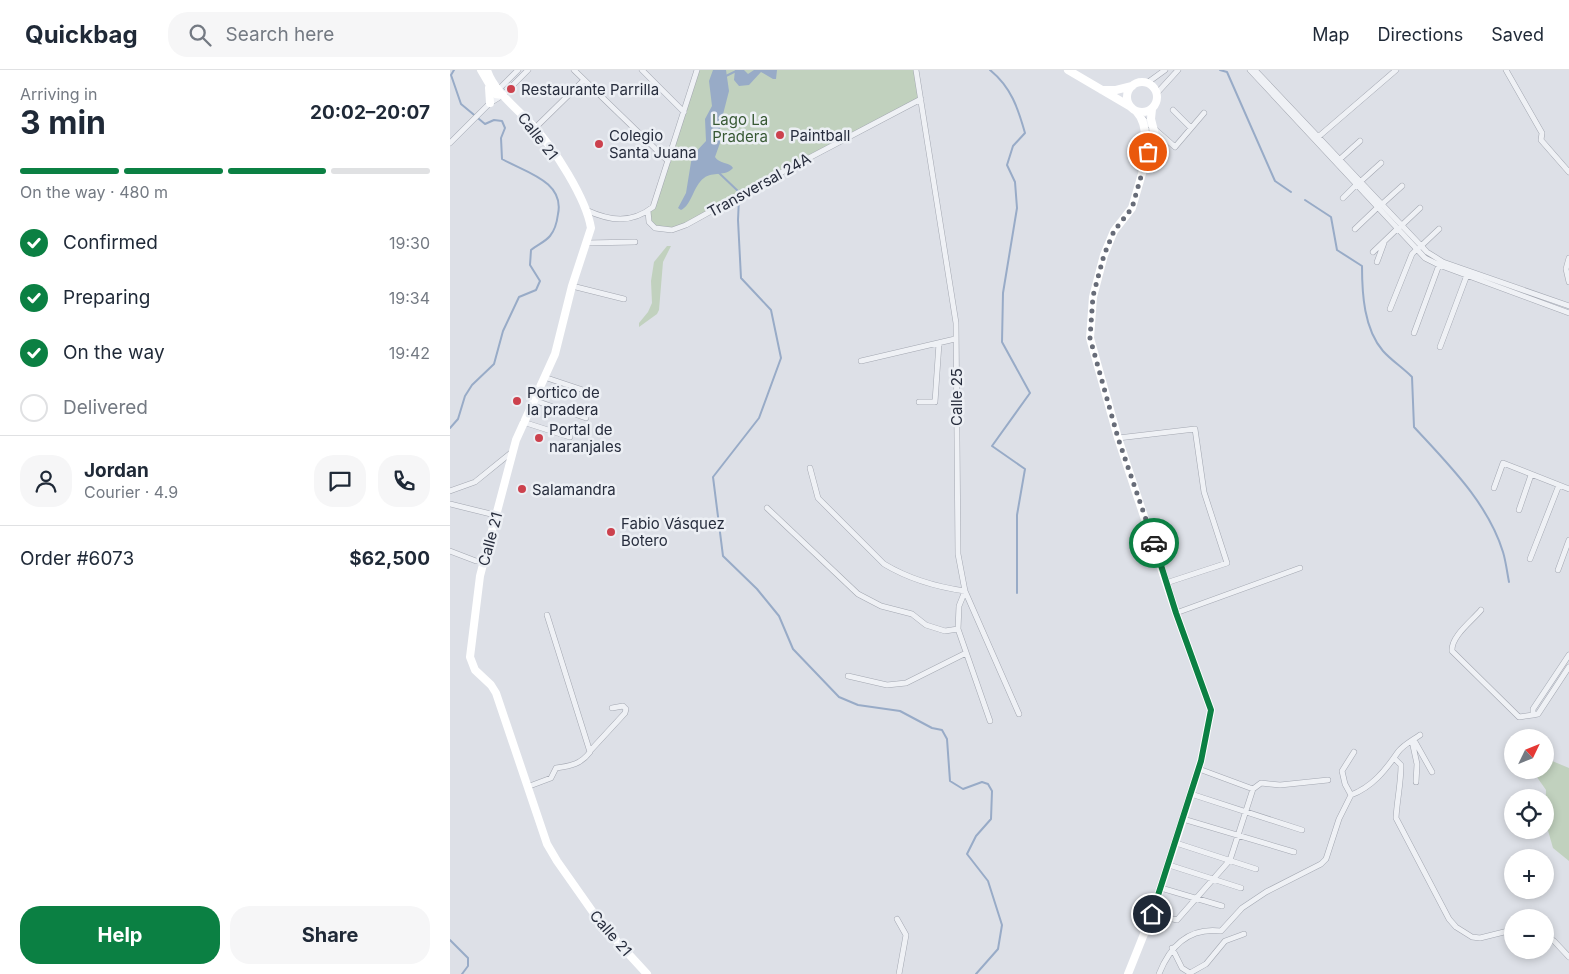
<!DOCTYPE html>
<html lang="en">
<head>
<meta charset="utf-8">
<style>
  :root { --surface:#fff; --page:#f6f6f7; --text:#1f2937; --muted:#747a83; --line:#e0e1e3; --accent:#0b8043 }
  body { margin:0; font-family:Inter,sans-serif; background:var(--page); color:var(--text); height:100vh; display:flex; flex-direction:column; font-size:19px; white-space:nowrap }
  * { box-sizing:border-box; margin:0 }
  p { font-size:16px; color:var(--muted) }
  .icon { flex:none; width:28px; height:28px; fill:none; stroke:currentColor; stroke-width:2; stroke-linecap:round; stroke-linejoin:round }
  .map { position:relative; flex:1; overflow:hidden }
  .details { display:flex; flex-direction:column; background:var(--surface); width:450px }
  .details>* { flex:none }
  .needle { width:32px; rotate:47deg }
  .controls { position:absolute; left:1054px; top:659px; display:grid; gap:10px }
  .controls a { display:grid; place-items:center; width:50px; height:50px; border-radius:50%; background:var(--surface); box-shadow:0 2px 8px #0003; font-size:25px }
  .pin { position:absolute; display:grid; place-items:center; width:42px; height:42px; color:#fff; margin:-21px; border:2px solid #fff; border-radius:50%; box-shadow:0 1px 5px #0007 }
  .courier { position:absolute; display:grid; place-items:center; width:50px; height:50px; margin:-25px; border:4px solid #0b8043; border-radius:50%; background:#fff; color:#222; box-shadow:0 1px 6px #0007 }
  .headline em { font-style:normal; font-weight:700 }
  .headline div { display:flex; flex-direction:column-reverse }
  .headline { display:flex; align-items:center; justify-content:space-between; height:85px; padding:0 20px }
  h1 { font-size:32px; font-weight:700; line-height:38px }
  .bar { display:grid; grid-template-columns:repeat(4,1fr); gap:8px 5px; align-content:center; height:60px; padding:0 20px }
  .bar i { height:6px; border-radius:4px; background:var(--line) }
  .bar .current { background:var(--accent) }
  .bar p { grid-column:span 4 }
  .line { display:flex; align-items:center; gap:12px; padding:0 20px; border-top:1px solid var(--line) }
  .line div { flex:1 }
  .round { display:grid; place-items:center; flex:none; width:52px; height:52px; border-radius:20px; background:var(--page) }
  ol { padding:0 20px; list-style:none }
  li { display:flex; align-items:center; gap:15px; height:55px }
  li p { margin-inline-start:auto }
  li .icon { padding:5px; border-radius:50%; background:var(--accent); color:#fff; stroke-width:4 }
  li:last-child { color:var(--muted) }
  li i { width:28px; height:28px; border:2px solid var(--line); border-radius:50% }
  .cta { display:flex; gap:10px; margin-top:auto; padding:10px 20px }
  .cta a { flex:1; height:58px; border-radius:20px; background:var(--accent); color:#fff; font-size:20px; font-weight:700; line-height:58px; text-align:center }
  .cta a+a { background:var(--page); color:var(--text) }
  header { display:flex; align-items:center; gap:30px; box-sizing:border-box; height:70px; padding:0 25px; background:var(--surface); border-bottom:1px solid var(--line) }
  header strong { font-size:24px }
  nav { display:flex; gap:28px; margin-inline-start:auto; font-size:18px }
  .search { width:350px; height:45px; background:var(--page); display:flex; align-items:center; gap:12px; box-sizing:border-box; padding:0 18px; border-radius:20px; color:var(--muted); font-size:19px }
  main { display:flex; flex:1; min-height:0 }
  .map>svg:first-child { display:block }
</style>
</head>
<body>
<header>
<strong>Quickbag</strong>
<div class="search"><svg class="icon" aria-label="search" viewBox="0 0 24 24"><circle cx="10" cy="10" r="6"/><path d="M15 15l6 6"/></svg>Search here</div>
<nav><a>Map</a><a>Directions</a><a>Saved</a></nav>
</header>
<main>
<section class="details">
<div class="headline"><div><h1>3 min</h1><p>Arriving in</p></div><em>20:02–20:07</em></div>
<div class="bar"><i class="current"></i><i class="current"></i><i class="current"></i><i></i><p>On the way · 480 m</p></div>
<ol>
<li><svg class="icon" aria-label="check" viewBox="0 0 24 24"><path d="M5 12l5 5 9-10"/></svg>Confirmed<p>19:30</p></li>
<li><svg class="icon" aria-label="check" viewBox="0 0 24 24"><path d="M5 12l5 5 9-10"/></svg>Preparing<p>19:34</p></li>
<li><svg class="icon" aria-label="check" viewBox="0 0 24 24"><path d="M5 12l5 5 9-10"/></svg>On the way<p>19:42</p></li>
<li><i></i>Delivered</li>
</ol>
<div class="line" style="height:90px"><a class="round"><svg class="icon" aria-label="person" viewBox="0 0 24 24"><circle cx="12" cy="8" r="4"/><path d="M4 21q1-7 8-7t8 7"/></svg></a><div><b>Jordan</b><p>Courier · 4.9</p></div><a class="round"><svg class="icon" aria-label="chat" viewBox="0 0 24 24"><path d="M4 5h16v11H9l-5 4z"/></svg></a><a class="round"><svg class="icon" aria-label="phone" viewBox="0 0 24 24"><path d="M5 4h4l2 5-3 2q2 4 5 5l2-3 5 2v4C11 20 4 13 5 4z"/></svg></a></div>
<div class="line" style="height:65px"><div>Order #6073</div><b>$62,500</b></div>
<div class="cta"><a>Help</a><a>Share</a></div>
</section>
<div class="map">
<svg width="1119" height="904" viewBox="0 0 1119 904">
  <rect width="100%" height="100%" fill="#dde0e7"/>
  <!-- green -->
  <path fill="#c1d1be" d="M 247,0 L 466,0 L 471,29 L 236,155 L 222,160 L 202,156 L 198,141 L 203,137 Z
    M 217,176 L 221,176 L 213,192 L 209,240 L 207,244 L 189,257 L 189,253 L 198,242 L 202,233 L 201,211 L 204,192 Z
    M 1095,688 L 1119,698 L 1119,791 L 1103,778 L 1095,750 L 1096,720 L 1082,700 L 1095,700 Z"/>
  <!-- water -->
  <path fill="#98abc7" d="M 263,0 L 276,0 L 279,21 L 270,56 L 270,73 L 265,87 C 269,94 280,92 283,98 C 275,107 263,101 254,108 C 243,116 242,135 231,140 L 228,138 L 236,123 L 242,86 L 256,71 L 255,49 L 262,36 L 259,11 Z
    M 285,0 L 294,0 L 298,4 L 304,0 L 327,0 L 326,9 L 323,9 L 311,2 L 299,15 L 289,16 L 284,10 Z"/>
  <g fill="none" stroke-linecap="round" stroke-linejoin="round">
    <!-- stream -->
    <path stroke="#98abc7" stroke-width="2" d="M 540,0 C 561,17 568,38 575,63 L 563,76 L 557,95 L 565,112 L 567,138 L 553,223 L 552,272 L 580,323 L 542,376 L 575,399 L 567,445 L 567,523
      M 770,0 L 777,2 L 825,111 L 841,122
      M 276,6 L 288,0
      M 268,102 L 290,123
      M 289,128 L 288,150 L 291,208 L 321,240 L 331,288 L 309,348 L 263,407 L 273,486 L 307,519 L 329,546 L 343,579 L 389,627 L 408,635 L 450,641 L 482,658 L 492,660 L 497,669 L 500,711 L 513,719 L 532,712 L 538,714 L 542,721 L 541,749 L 526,766 L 517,784 L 538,811 L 552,855 L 548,879 L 526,904
      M 855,130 L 881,147 L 887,180 L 912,196 C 912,224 914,259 933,281 C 941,290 953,298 962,307 L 964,357 C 998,394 1038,433 1053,482 C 1056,492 1057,502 1059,512
      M 0,358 L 8,349 L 15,326 L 22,315 L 44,294 L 53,261 L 69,227 L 86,220 L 90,211 L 80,195 L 81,180 C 87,175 95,172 100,166 C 105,160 107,152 108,144 C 115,111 74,102 52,89 L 51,68 L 55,58 L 52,51 L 44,50 L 35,54 L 11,34 L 1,5 L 4,0
      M 0,870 L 18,888 L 18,896 L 12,904"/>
    <!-- street casing -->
    <g stroke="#a3a7b1" stroke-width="6">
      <path id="street" d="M 124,0 L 218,91
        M 192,0 L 234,42
        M 466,0 L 506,253 L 508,484 L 515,521 L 569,644
        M 800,0 L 975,188 L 989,195 L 1119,243
        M 805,0 L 977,182 L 993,192 L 1119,236
        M 1056,0 L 1092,63 L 1091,70 L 1119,102
        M 697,13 L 715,0
        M 47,21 L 68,0
        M 707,23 L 728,0
        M 723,40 L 741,58
        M 692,48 L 725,77 L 754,43
        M 85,58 L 134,10
        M 867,68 L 946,0
        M 0,73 L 40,33 L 53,25 L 78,0
        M 889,90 L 910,71
        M 910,112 L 931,93
        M 893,128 L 906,115
        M 931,135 L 952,116
        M 136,140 C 160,151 181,154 203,137 L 247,0
        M 198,141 L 199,152 L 205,158 L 222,160 L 236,155 L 319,109 L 471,29
        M 951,156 L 970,138
        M 905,159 L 927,138
        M 137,173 L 185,172
        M 970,177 L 989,159
        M 923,182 L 947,159
        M 1119,188 L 1116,199 L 1119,212
        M 927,192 L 934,173
        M 122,216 L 174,229
        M 940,239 L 962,184 L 966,180
        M 964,263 L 989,195
        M 990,277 L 1017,205
        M 411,291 L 505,269
        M 94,307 L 145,324
        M 83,330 L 136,348
        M 469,332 L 485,332 L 489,273
        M 73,352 L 120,367
        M 668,368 L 745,359 L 754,422 L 777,493 L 716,513
        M 1044,418 L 1053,393 L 1119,419
        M 0,421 L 25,412 L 62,382
        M 0,434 L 45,445
        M 317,438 L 408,524 L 431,536 L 462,544 L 476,555 L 495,561 L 508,559 L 509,536 L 515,521 C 487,517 459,509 434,494 L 368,428 L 360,398
        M 1069,440 L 1081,405
        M 0,481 L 26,491
        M 1080,489 L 1109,415
        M 1108,500 L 1119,470
        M 1031,540 C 1022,551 1001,566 1002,581 L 1069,647 L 1083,645
        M 726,543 L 850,498
        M 508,559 L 540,651
        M 1119,585 L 1083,639 L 1083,645 L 1088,644 L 1119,597
        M 398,606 L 437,615 L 456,613 L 516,583
        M 964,670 L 982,702
        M 962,671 L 967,694 L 966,712
        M 140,681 L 175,643 L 176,639 L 173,636 L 162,638
        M 945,689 L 951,695 C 951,713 947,730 946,748 L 999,849 L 1006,857 L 1022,867 L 1030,868 L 1062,860
        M 749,699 L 803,719 L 811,713 L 830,715 L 878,710
        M 77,717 L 101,708 L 106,698 C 121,696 131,694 140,682 L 97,545
        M 741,724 L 852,760
        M 901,725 L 895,714 L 892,701 L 904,682
        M 733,749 L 844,782
        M 726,773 L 806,799
        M 719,795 L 791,818
        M 711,818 L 772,836
        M 702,844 L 727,850 L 780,790 L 803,719
        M 447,849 L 456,865 L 449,904
        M 1095,865 L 1104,871 L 1119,887
        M 722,878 L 732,898 L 740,903 L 756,894 L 775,871 L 794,864
        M 709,904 C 720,876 739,857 771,861 L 792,838 L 816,822 L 871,794 L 876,789 L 889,749 L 901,725 C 922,717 935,701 948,682 C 953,675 963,670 970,665"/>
    </g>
    <!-- street -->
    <use href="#street" stroke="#eff1f5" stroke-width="5"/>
    <!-- secondary -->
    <path stroke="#fff" stroke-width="8" d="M 31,0 L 45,24 L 53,25
      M 37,0 C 44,22 68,39 83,56 C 104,78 136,128 141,158 L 122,216 L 105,284 L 66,370 L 30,506 L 20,587 L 25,600 L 41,615 L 46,623 L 97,774 L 107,791 L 152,855 L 197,904
      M 618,0 L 681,37
      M677 27a15 15 0 1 1 30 0a15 15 0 1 1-30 0Z
      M 39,18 L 40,33
      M 652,20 L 666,20 L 682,16
      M 686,41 C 698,54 693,67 698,83
      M 678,904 L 702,844 L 733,749 L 751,691 L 761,640 L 726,543 L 668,368 L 640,268 L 643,227 L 654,185 L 664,161 L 682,138 L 698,83 L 703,75 L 705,65 L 701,49 L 702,39"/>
  </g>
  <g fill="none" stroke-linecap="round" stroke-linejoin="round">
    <!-- done -->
    <path stroke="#676c78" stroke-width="5" stroke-dasharray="0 9" d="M 698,82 L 682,138 L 664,161 L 654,185 L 643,226 L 640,268 L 668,368 L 704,473"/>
    <!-- route -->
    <path stroke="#0b8043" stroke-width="6" d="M 702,844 L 751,691 L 761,640 L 726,543 L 704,473"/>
  </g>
  <!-- markers -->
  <g fill="#cc414d" stroke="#eceff4" stroke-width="2">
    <circle cx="61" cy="19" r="5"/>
    <circle cx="330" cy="65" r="5"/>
    <circle cx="149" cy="74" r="5"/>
    <circle cx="67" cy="331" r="5"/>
    <circle cx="89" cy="368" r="5"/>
    <circle cx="72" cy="419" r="5"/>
    <circle cx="161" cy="462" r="5"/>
  </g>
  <g text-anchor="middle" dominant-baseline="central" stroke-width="5" stroke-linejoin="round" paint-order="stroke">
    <!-- poi labels -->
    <g font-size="15" fill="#272d3d" stroke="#eceff4" text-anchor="start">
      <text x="71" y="19">Restaurante Parrilla</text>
      <text x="159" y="65">Colegio<tspan x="159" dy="17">Santa Juana</tspan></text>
      <text x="340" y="65">Paintball</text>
      <text x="77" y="322">Portico de<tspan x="77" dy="17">la pradera</tspan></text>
      <text x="99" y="359">Portal de<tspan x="99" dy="17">naranjales</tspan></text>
      <text x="82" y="419">Salamandra</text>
      <text x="171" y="453">Fabio Vásquez<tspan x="171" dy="17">Botero</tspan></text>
    </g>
    <!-- park labels -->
    <g font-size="15" fill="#385934" stroke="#eceff4">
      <text x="290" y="49">Lago La<tspan x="290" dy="17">Pradera</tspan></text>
    </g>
    <!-- street labels -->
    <g font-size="15" fill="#272d3d" stroke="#eceff4">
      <text transform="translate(88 66) rotate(52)">Calle 21</text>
      <text transform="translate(309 115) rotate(-29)">Transversal 24A</text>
      <text transform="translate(506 327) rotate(-90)">Calle 25</text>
      <text transform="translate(40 469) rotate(-75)">Calle 21</text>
      <text transform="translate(161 863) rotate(49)">Calle 21</text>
    </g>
  </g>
</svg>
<div class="controls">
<a><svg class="needle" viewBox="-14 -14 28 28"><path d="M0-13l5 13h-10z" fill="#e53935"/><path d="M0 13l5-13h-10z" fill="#747a83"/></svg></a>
<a><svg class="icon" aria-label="locate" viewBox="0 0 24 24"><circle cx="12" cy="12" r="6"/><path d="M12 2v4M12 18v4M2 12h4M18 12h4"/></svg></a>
<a>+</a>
<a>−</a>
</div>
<div class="pin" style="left:698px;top:82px;background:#ea580c"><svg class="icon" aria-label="bag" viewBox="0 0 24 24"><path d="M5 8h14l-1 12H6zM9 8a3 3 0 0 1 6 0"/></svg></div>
<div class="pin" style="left:702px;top:844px;background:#1f2937"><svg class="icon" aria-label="home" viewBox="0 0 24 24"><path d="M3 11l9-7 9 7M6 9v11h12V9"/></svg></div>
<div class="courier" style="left:704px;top:473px"><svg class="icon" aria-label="car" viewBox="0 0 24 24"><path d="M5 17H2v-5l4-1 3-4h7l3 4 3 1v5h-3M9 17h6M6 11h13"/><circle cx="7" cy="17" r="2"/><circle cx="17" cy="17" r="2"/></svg></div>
</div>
</main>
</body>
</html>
